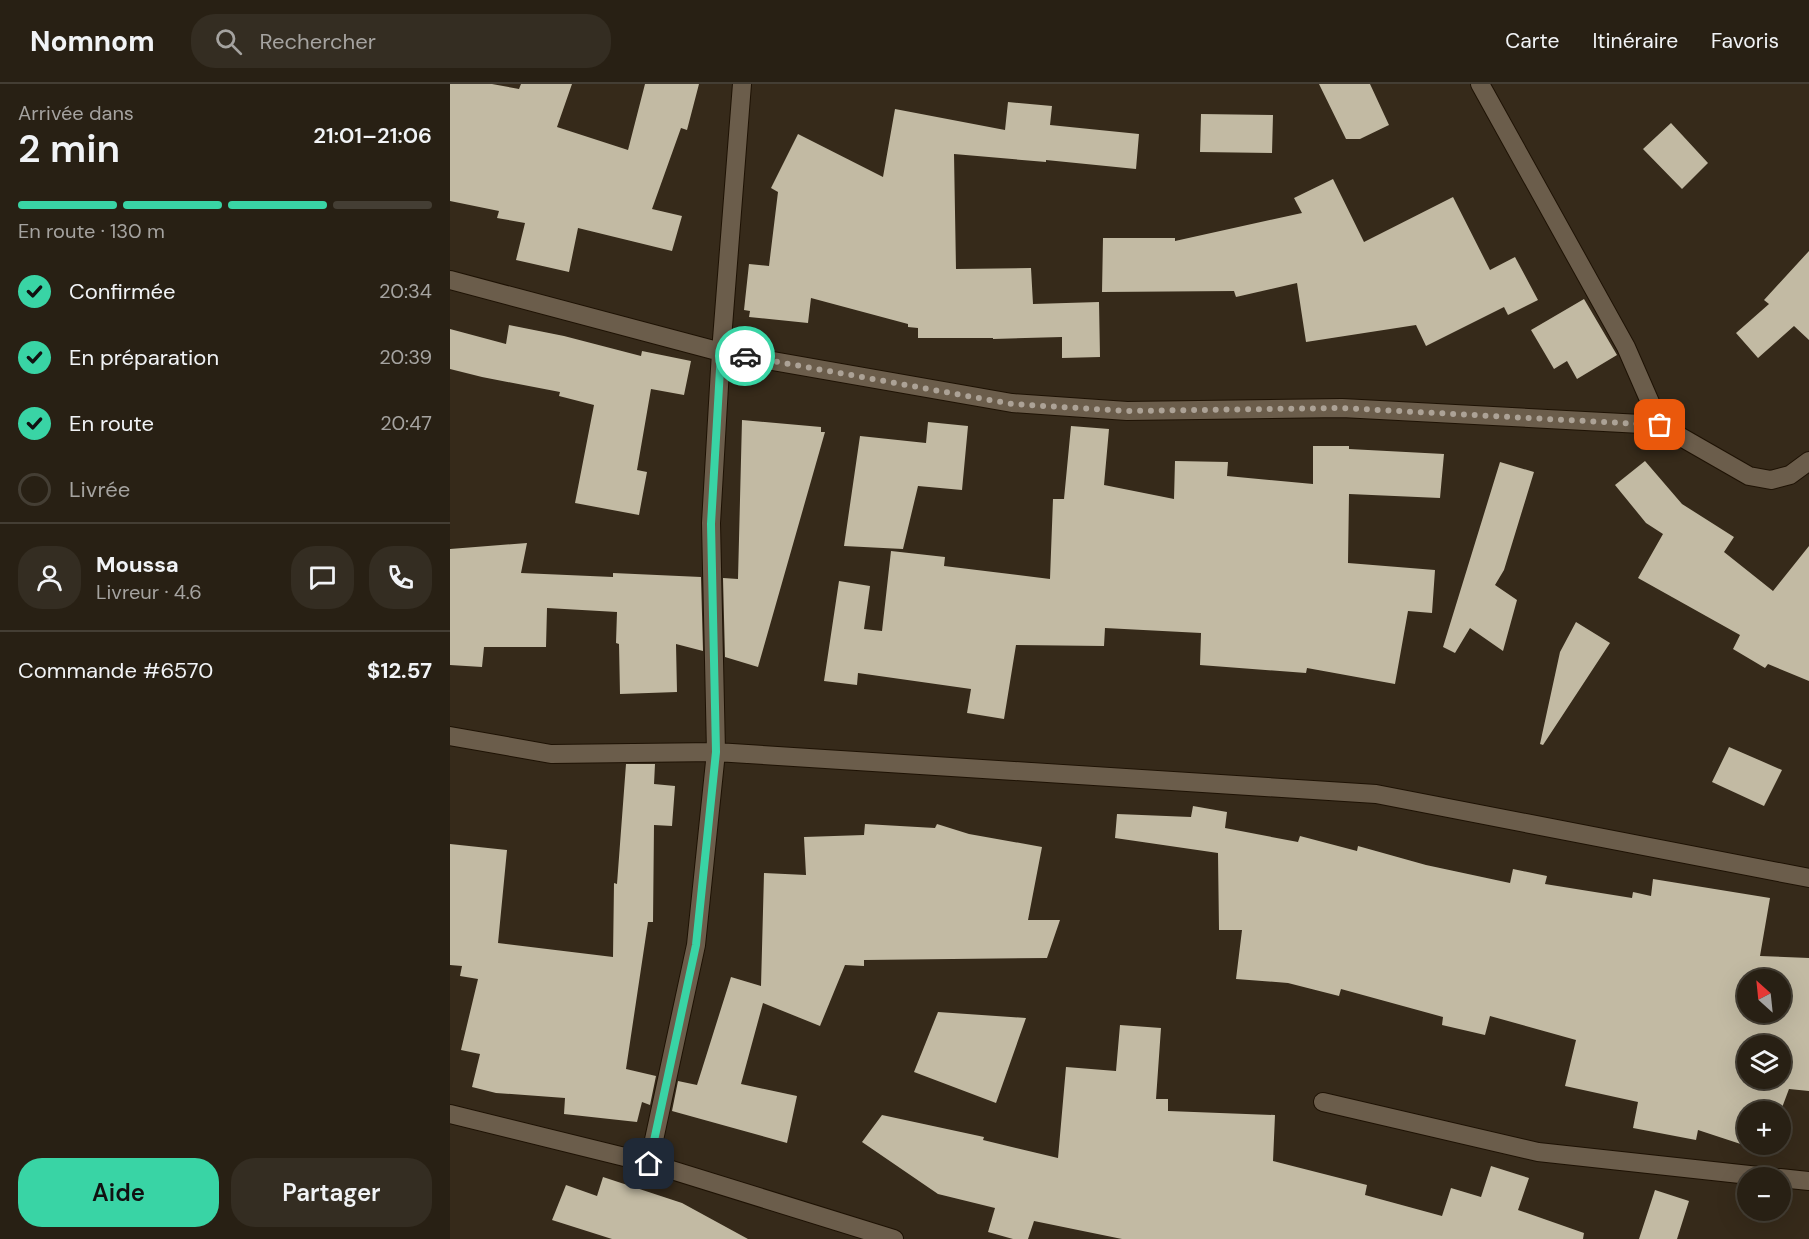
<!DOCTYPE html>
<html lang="fr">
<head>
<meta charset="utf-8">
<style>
  :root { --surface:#282014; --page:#342d22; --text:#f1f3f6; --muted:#a5a3a0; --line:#443e34; --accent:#39d4a5 }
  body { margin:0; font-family:"DM Sans",sans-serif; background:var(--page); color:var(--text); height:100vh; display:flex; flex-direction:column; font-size:22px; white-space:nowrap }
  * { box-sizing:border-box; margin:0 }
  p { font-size:20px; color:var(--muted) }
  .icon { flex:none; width:33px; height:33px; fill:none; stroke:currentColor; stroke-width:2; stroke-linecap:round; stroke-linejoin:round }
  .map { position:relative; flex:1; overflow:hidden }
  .sheet { display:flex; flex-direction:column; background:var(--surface); width:450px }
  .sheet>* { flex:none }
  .needle { width:39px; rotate:333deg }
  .buttons { position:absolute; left:1287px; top:885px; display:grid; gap:12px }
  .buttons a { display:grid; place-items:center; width:54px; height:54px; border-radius:50%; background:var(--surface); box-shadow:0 6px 24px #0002,0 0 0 2px var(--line); font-size:30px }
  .pin { position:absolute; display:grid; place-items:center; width:51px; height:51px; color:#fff; margin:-26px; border-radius:12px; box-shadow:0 3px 9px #0006 }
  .courier { position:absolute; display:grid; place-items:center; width:60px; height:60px; margin:-30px; border:4px solid #39d4a5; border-radius:50%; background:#fff; color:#222; box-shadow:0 2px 8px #0007 }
  .summary em { font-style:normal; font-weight:600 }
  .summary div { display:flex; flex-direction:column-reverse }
  .summary { display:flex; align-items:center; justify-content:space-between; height:102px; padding:0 18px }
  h1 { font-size:39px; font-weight:600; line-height:45px }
  .bar { display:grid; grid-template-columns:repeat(4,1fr); gap:9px 6px; align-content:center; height:72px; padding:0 18px }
  .bar i { height:8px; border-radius:4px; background:var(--line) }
  .bar .selected { background:var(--accent) }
  .bar p { grid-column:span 4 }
  .line { display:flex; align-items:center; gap:15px; padding:0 18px; border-top:2px solid var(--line) }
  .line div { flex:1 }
  .round { display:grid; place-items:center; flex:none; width:63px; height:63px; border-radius:24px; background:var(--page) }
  ol { padding:0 18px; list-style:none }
  li { display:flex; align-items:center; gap:18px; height:66px }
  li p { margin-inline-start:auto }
  li .icon { padding:6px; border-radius:50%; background:var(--accent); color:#111; stroke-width:4 }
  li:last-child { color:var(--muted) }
  li i { width:33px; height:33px; border:3px solid var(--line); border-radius:50% }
  .cta { display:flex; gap:12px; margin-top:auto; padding:12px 18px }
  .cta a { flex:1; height:69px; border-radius:24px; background:var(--accent); color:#111; font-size:24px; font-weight:600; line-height:69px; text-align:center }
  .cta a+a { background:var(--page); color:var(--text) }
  header { display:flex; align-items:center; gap:36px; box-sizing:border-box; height:84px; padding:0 30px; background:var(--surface); border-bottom:2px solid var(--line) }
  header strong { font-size:28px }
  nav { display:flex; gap:33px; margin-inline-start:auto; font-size:21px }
  .search { width:420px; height:54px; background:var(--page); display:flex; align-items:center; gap:15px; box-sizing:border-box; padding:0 21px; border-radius:24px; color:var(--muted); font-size:22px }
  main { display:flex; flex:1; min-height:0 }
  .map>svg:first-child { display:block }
</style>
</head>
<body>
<header>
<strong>Nomnom</strong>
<div class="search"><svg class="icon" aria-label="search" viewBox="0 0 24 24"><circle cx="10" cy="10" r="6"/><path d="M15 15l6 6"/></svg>Rechercher</div>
<nav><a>Carte</a><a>Itinéraire</a><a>Favoris</a></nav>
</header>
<main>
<section class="sheet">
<div class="summary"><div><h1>2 min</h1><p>Arrivée dans</p></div><em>21:01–21:06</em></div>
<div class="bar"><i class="selected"></i><i class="selected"></i><i class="selected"></i><i></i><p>En route · 130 m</p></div>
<ol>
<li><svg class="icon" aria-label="check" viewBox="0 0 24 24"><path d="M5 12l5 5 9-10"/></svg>Confirmée<p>20:34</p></li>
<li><svg class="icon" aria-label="check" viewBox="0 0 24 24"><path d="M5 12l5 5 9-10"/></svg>En préparation<p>20:39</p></li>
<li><svg class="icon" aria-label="check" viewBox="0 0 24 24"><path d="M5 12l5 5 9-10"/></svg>En route<p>20:47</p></li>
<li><i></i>Livrée</li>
</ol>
<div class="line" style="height:108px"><a class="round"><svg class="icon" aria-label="person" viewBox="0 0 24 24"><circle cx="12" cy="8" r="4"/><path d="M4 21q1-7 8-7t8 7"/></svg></a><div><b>Moussa</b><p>Livreur · 4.6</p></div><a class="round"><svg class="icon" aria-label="chat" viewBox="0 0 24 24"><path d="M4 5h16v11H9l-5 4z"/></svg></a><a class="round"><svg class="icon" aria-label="phone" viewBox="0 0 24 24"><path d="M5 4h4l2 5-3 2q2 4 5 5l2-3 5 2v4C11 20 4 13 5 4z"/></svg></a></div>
<div class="line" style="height:78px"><div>Commande #6570</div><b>$12.57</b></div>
<div class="cta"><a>Aide</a><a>Partager</a></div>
</section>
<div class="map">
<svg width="1359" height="1155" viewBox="0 0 1359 1155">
  <rect width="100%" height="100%" fill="#362a1a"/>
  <!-- building -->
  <path fill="#c2baa3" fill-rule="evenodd" d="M 0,0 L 42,0 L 69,5 L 71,0 L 122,0 L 107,43 L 178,66 L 195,0 L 249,0 L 237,46 L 231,44 L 202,125 L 232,132 L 222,167 L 128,144 L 119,188 L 66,176 L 75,139 L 47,134 L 49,127 L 0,117 Z
    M 869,0 L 920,0 L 939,41 L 910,55 L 896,55 Z
    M 558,18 L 602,22 L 600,41 L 689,50 L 686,85 L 596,76 L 596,78 L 504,70 L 506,185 L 581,184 L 583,220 L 649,218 L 650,273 L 612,274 L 612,253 L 543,255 L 543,254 L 468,254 L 468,244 L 458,243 L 458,240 L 361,214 L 358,239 L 299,233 L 300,227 L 294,226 L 299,180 L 319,182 L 328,108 L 321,104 L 348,50 L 433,93 L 445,25 L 555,46 Z
    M 751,30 L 823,31 L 822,69 L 750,68 Z
    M 1221,39 L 1258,79 L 1232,105 L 1193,65 Z
    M 883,95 L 914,158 L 1003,113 L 1040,186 L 1065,173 L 1088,216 L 1058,231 L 1054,223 L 976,262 L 966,241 L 856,258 L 847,199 L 786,213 L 784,207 L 652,208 L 653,154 L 725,154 L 725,157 L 852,129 L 844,114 Z
    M 1359,167 L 1359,256 L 1344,242 L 1308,274 L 1286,249 L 1319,220 L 1314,216 Z
    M 1134,215 L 1167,271 L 1127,295 L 1117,277 L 1104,285 L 1081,246 Z
    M 59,241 L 114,252 L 191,272 L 192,267 L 241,277 L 234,311 L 201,305 L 187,386 L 197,388 L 189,431 L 125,419 L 144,321 L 109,312 L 110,308 L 32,293 L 0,285 L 0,245 L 56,260 Z
    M 292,336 L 371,343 L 371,348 L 375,348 L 308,583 L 275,573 L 273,494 L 288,495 Z
    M 478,338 L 518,342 L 512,406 L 468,402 L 453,465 L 394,462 L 410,352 L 476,359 Z
    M 621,342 L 659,345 L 654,401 L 724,415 L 725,377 L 778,378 L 777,392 L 863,400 L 863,362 L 899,362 L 899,365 L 994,370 L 990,414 L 899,410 L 898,479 L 985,486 L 982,529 L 958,527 L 945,600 L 857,584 L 856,589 L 750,581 L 751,549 L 655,544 L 654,562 L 566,561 L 554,635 L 517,629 L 521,605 L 408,589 L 407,601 L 374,597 L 389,497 L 420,502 L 414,545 L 432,547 L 441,467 L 495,473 L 494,482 L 600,495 L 603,415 L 614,415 Z
    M 1195,377 L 1232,420 L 1284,453 L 1274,468 L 1323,507 L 1359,462 L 1359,597 L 1318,580 L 1315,584 L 1283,565 L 1290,551 L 1188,494 L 1213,450 L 1196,439 L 1165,401 Z
    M 1050,378 L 1084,388 L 1054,486 L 1045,501 L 1067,516 L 1053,567 L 1020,544 L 1005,569 L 993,563 Z
    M 77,459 L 71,489 L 163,493 L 163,489 L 251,493 L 253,567 L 226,560 L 227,608 L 170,610 L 169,560 L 166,559 L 167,528 L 97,524 L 96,563 L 34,563 L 32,583 L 0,581 L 0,465 Z
    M 1126,538 L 1160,559 L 1093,661 L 1090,660 L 1110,568 Z
    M 1279,663 L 1332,686 L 1314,722 L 1262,698 Z
    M 176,680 L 205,680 L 204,700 L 225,702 L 222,742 L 204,741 L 203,838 L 198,838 L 176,985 L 206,992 L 200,1021 L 192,1018 L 187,1038 L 114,1030 L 115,1014 L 46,1009 L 22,1003 L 30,970 L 11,966 L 28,895 L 10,892 L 12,882 L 0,881 L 0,760 L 57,766 L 48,859 L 163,873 L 164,799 L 167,800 Z
    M 743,722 L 777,728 L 775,744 L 848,758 L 850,752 L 907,767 L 908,762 L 976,781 L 1060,799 L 1063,785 L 1097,792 L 1095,800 L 1182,814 L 1183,808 L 1201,812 L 1203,795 L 1320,814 L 1310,872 L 1359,874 L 1359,1007 L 1339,1005 L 1330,1029 L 1330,1028 L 1298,1028 L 1298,1060 L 1320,1060 L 1318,1069 L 1248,1046 L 1246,1056 L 1183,1044 L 1188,1018 L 1115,1002 L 1126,956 L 1040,932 L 1035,951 L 992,941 L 993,933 L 891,905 L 889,912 L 838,899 L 786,895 L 792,846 L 769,846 L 768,769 L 665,754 L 667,730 L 741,733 ZM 1298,896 L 1330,896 L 1330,928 L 1298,928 ZM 1298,962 L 1330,962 L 1330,994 L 1298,994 Z
    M 415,740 L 485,744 L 487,740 L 519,750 L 592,763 L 578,836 L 610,836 L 597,874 L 414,876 L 414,882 L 395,881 L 370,942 L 313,919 L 291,1000 L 347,1012 L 337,1059 L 222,1027 L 228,997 L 247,1001 L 281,893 L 311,902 L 314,789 L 356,791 L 354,753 L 414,751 Z
    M 488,928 L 576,934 L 546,1019 L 464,988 Z
    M 670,941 L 711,944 L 706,1015 L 718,1015 L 718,1027 L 825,1031 L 823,1077 L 917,1101 L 915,1111 L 992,1132 L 1001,1104 L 1031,1113 L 1041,1082 L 1079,1094 L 1068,1126 L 1134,1149 L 1133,1155 L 672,1155 L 584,1137 L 578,1155 L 563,1155 L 538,1148 L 545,1124 L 488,1110 L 412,1058 L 432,1031 L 534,1053 L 533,1056 L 608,1074 L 616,983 L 666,987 Z
    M 153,1093 L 232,1119 L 298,1155 L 162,1155 L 102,1136 L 116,1101 L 147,1112 Z
    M 1205,1106 L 1239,1117 L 1227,1155 L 1189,1155 Z"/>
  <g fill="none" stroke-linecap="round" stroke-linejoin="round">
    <!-- street casing -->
    <g stroke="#1e1204" stroke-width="20">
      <path id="street" d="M 1030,0 L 1176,263 L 1210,341
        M 0,196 L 271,268 L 562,319 L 677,327 L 892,324 L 1210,341 L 1299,392 L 1321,396 L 1340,391 L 1359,377
        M 0,652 L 101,670 L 266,668 L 926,710 L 1359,794
        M 873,1018 L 1088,1068 L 1327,1094
        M 0,1030 L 199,1079 L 444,1155
        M 199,1079 L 246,861 L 266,668 L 261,439 L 271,268 L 292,0
        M 1330,1094 L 1359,1097"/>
    </g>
    <!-- street -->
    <use href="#street" stroke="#6b5d4b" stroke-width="18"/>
  </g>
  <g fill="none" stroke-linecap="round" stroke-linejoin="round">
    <!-- done -->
    <path stroke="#aca296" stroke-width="6" stroke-dasharray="0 10.8" d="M 295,272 L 562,320 L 677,327 L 892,324 L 1210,341"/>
    <!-- route -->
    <path stroke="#39d4a5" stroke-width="8" d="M 199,1080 L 246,861 L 266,668 L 261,440 L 271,268 L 295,272"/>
  </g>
</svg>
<div class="buttons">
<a><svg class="needle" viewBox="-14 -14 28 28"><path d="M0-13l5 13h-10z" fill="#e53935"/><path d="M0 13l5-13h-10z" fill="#a5a3a0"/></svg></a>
<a><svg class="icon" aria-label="layers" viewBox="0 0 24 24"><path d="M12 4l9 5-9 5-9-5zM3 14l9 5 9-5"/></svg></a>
<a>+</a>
<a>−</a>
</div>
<div class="pin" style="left:1210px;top:341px;background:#ea580c"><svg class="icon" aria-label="bag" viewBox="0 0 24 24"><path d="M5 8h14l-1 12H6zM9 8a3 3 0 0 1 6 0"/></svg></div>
<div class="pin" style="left:199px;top:1080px;background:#1f2937"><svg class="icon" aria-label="home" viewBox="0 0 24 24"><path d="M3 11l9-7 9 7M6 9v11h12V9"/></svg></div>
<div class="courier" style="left:295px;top:272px"><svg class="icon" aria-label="car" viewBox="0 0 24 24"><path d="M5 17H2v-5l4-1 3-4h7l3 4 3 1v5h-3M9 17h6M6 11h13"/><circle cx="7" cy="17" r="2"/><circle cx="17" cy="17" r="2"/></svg></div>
</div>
</main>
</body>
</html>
